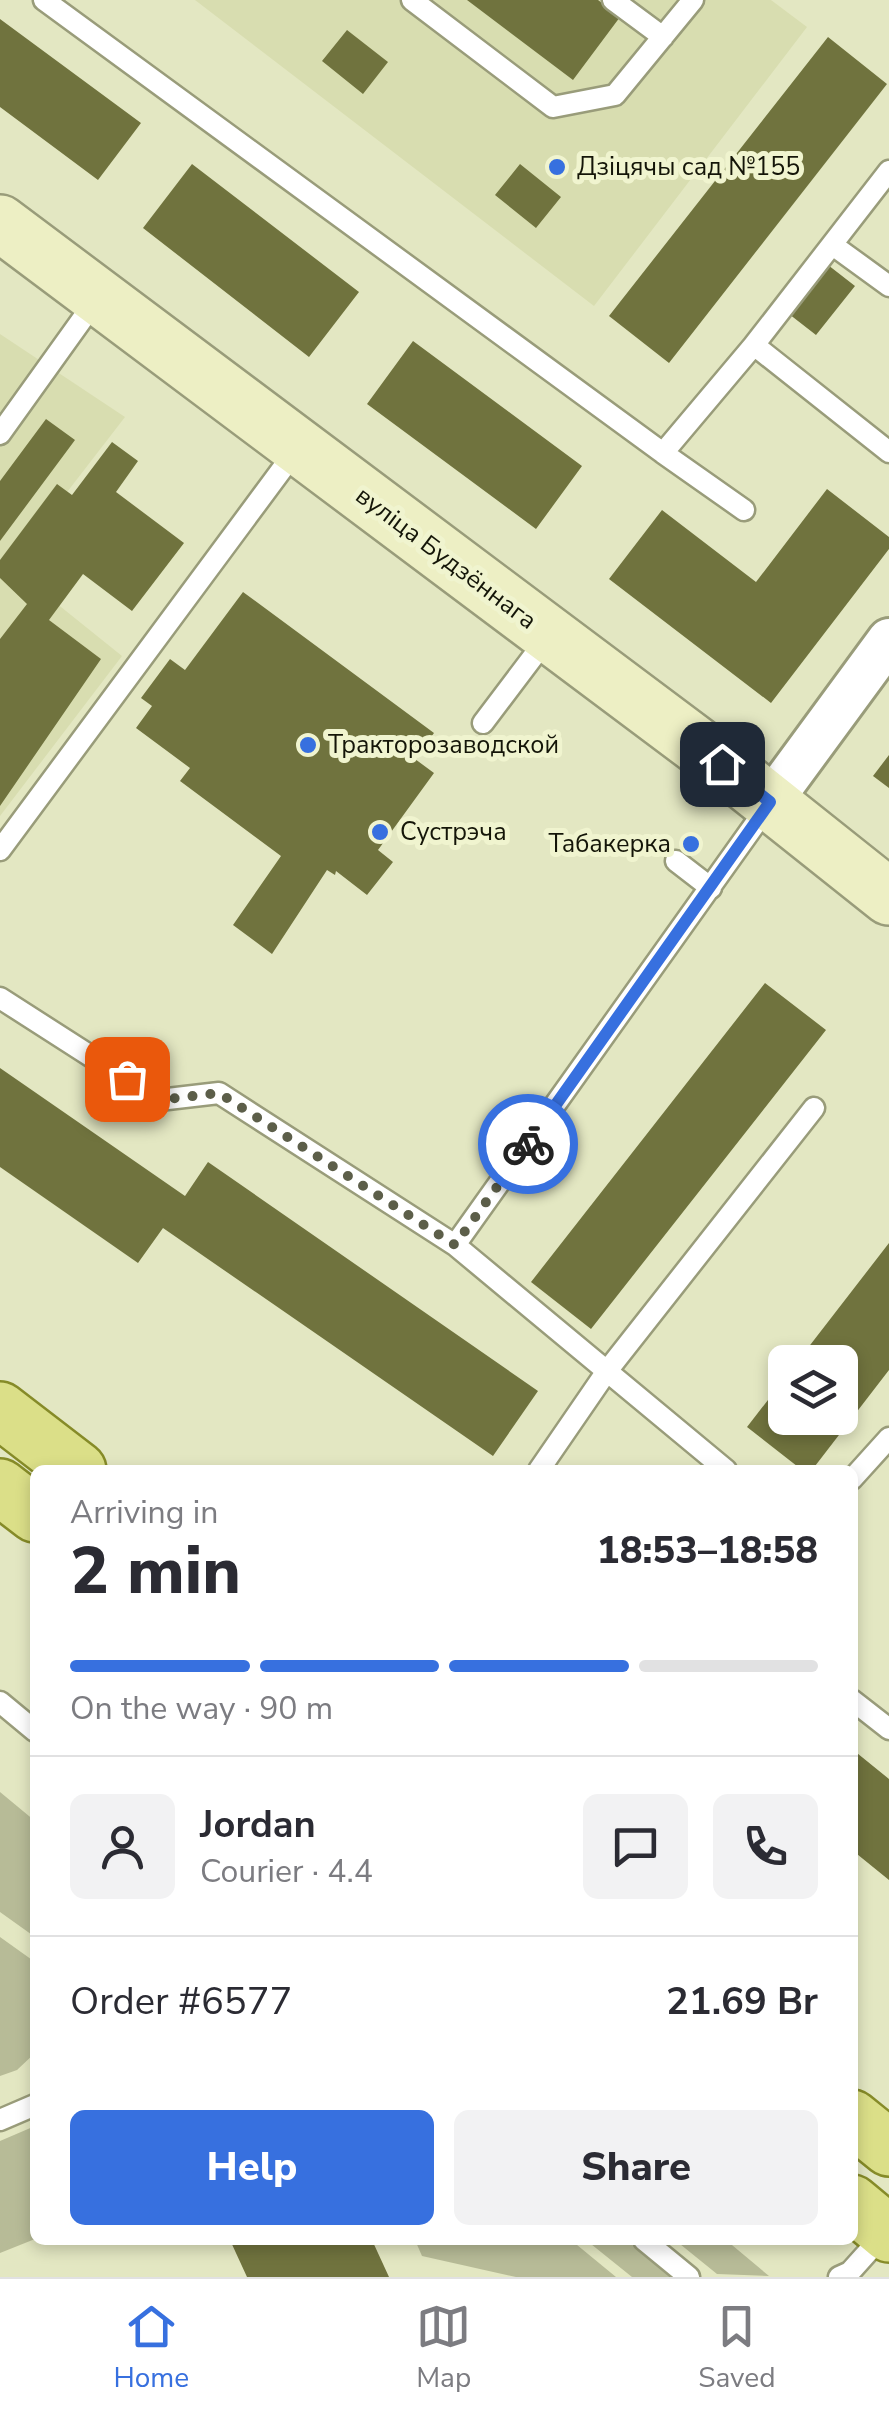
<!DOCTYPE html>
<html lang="en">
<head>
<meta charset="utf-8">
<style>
  :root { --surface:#fff; --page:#f2f2f3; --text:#2b2b33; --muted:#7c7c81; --line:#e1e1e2; --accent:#3770df }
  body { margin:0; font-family:"Nunito Sans",sans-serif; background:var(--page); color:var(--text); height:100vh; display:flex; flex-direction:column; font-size:38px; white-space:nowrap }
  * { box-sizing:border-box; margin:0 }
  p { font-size:32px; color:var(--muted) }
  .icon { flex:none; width:55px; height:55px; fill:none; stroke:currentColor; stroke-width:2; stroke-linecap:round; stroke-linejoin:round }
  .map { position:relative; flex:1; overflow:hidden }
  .panel { position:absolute; left:30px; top:1465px; width:828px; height:780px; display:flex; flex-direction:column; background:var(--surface); border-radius:15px; box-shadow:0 5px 15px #0003 }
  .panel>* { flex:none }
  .fabs { position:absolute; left:768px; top:1345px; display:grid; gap:20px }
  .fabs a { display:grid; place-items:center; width:90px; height:90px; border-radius:15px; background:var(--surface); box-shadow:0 5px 15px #0003; font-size:50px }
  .pin { position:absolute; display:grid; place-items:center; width:85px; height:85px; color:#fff; margin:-42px; border-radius:20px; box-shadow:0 5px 15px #0006 }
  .courier { position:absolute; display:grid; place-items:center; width:100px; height:100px; margin:-50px; border:8px solid #3770df; border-radius:50%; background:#fff; color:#222; box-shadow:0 2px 12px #0007 }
  .overview em { font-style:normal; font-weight:800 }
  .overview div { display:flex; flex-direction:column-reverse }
  .overview { display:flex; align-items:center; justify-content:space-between; height:170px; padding:0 40px }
  h1 { font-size:65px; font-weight:800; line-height:75px }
  .bar { display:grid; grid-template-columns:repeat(4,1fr); gap:15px 10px; align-content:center; height:120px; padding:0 40px }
  .bar i { height:12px; border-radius:8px; background:var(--line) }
  .bar .current { background:var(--accent) }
  .bar p { grid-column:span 4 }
  .line { display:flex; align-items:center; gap:25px; padding:0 40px; border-top:2px solid var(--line) }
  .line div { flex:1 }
  .round { display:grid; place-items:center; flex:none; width:105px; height:105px; border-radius:15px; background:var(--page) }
  .button { display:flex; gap:20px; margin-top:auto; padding:20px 40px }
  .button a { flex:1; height:115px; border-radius:15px; background:var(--accent); color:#fff; font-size:40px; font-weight:800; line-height:115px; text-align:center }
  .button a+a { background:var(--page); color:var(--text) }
  .dock { display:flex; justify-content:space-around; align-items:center; height:140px; border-top:2px solid var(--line); background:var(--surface); font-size:28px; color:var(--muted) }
  .dock a { display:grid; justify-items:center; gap:5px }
  .dock .current { color:var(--accent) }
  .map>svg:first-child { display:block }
</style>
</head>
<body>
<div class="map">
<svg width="889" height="2277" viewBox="0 0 889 2277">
  <rect width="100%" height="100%" fill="#e3e7c2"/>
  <!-- built -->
  <path fill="#d8ddb0" d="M 195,0 L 771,0 L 807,27 L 594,306 Z
    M 0,334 L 125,417 L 10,566 L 122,656 L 0,816 Z"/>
  <!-- green -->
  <path fill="#b7bb97" d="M 0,1792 L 35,1821 L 35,1937 L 0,1912 Z
    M 0,1937 L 35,1962 L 35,2053 L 17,2070 L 0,2076 Z
    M 35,2126 L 35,2239 L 0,2253 L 0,2141 Z
    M 415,2240 L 571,2240 L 616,2277 L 516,2277 L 422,2256 Z
    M 586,2240 L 626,2240 L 671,2277 L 632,2277 Z
    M 675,2240 L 726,2240 L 769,2276 L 717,2274 Z"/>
  <!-- building -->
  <path fill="#70733e" d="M 467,0 L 598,0 L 620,17 L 573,80 Z
    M 0,19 L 141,123 L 98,180 L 0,107 Z
    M 347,30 L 388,62 L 363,94 L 322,61 Z
    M 828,37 L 887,84 L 669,363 L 609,316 Z
    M 192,164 L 359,292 L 309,357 L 143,228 Z
    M 520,164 L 561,197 L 536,228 L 495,195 Z
    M 828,265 L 855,286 L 816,335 L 789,314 Z
    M 413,341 L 582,466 L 536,529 L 367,404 Z
    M 46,419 L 75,440 L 0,541 L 0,481 Z
    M 112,442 L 138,461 L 116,492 L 184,543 L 132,611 L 83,574 L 49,620 L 101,659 L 0,806 L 0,639 L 27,604 L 0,578 L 0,560 L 57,484 L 72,495 Z
    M 827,489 L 889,537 L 889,549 L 771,703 L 609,579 L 662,510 L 756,582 Z
    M 243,592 L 434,733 L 415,759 L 434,773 L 378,850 L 393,862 L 367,895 L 336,871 L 335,875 L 327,870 L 272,954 L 233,925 L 281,856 L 180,781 L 190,768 L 136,728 L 152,706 L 141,698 L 170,659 L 185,670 Z
    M 889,755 L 889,788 L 873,776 Z
    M 765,983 L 826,1030 L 591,1329 L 531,1282 Z
    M 0,1068 L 185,1196 L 208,1162 L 538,1391 L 493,1456 L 163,1228 L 138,1263 L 0,1167 Z
    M 889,1243 L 889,1370 L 812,1470 L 802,1470 L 747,1427 L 785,1378 L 785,1418 L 840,1418 L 840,1362 L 797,1362 Z
    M 852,1749 L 889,1779 L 889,1880 L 852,1850 Z
    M 230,2240 L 372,2240 L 389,2277 L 247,2277 Z"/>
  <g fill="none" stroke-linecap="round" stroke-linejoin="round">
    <!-- lane casing -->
    <g stroke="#999c7a" stroke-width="25">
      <path id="lane" d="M 44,0 L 663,453 L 754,345
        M 412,0 L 553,107 L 615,95 L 693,0
        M 613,0 L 663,37
        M 889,171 L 754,345 L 889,452
        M 834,246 L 889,286
        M 0,434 L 96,300
        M 663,453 L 744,510
        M 483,723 L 548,637
        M 0,850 L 297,449
        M 676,861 L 711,888
        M 0,998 L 159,1100 L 219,1093 L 455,1245 L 770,803
        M 455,1245 L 726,1470
        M 539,1470 L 607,1371 L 814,1108
        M 852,1479 L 889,1438
        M 852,1700 L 889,1729
        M 0,1702 L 35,1731
        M 0,2120 L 35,2105
        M 644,2240 L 689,2277
        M 839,2277 L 850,2272 L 885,2233"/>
    </g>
    <!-- street casing -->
    <g stroke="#999c7a" stroke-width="48">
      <path id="street" d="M 770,802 L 889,640"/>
    </g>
    <!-- secondary casing -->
    <g stroke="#999c7a" stroke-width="60">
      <path id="secondary" d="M 0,223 L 722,764 L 889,897"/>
    </g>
    <!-- primary casing -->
    <g stroke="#868b28" stroke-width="60">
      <path id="primary" d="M 0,1410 L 78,1470
        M 0,1487 L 35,1514
        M 852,2118 L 889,2148
        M 852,2203 L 889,2234"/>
    </g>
    <!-- lane -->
    <use href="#lane" stroke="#fff" stroke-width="20"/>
    <!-- street -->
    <use href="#street" stroke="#fff" stroke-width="42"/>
    <!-- secondary -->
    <use href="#secondary" stroke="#edefc4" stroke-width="55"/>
    <!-- primary -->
    <use href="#primary" stroke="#dbdf88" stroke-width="55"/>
  </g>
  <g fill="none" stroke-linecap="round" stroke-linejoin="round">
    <!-- done -->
    <path stroke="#5c5e49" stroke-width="10" stroke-dasharray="0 18" d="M 127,1079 L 159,1100 L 219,1093 L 455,1245 L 528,1144"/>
    <!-- route -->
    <path stroke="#3770df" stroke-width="12" d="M 528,1144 L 770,802 L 722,764"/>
  </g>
  <!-- markers -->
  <g fill="#3770df" stroke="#f0f4cf" stroke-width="4">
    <circle cx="557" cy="167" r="10"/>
    <circle cx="308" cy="745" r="10"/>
    <circle cx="380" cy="832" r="10"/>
    <circle cx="691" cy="844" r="10"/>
  </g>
  <g text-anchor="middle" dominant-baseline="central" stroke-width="10" stroke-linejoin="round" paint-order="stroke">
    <!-- poi labels -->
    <g font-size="25" fill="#141508" stroke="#f0f4cf" text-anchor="start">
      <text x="577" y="167">Дзіцячы сад №155</text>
      <text x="328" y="745">Тракторозаводской</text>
      <text x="400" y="832">Сустрэча</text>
      <text x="671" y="844" text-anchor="end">Табакерка</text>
    </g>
    <!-- street labels -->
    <g font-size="25" fill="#141508" stroke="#f0f4cf">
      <text transform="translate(446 558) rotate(37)">вуліца Будзённага</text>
    </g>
  </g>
</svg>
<div class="fabs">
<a><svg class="icon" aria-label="layers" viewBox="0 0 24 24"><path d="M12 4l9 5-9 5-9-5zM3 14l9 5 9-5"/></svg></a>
</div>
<div class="pin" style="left:127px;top:1079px;background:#ea580c"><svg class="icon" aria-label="bag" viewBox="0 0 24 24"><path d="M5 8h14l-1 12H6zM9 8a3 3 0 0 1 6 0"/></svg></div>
<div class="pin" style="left:722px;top:764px;background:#1f2937"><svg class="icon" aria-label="home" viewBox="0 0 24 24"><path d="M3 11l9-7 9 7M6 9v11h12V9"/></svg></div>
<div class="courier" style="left:528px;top:1144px"><svg class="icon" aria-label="bike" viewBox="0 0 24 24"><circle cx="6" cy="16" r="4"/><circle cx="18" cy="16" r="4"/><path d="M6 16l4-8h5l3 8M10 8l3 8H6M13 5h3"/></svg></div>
<section class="panel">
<div class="overview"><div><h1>2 min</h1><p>Arriving in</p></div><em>18:53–18:58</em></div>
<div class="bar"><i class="current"></i><i class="current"></i><i class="current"></i><i></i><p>On the way · 90 m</p></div>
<div class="line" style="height:180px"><a class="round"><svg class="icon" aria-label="person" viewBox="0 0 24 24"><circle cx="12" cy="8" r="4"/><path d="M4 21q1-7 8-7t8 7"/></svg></a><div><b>Jordan</b><p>Courier · 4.4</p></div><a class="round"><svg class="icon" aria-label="chat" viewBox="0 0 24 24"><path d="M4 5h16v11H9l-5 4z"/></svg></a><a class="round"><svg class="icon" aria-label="phone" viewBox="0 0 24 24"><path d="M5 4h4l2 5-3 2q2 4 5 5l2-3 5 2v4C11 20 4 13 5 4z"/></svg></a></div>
<div class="line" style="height:130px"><div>Order #6577</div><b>21.69 Br</b></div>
<div class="button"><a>Help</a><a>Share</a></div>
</section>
</div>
<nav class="dock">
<a class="current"><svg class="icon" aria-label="home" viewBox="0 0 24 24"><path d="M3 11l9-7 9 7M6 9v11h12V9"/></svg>Home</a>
<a><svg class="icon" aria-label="map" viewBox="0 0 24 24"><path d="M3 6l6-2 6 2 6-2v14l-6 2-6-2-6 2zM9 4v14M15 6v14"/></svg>Map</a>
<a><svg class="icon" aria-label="saved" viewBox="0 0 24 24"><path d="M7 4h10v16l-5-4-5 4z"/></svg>Saved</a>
</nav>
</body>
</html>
